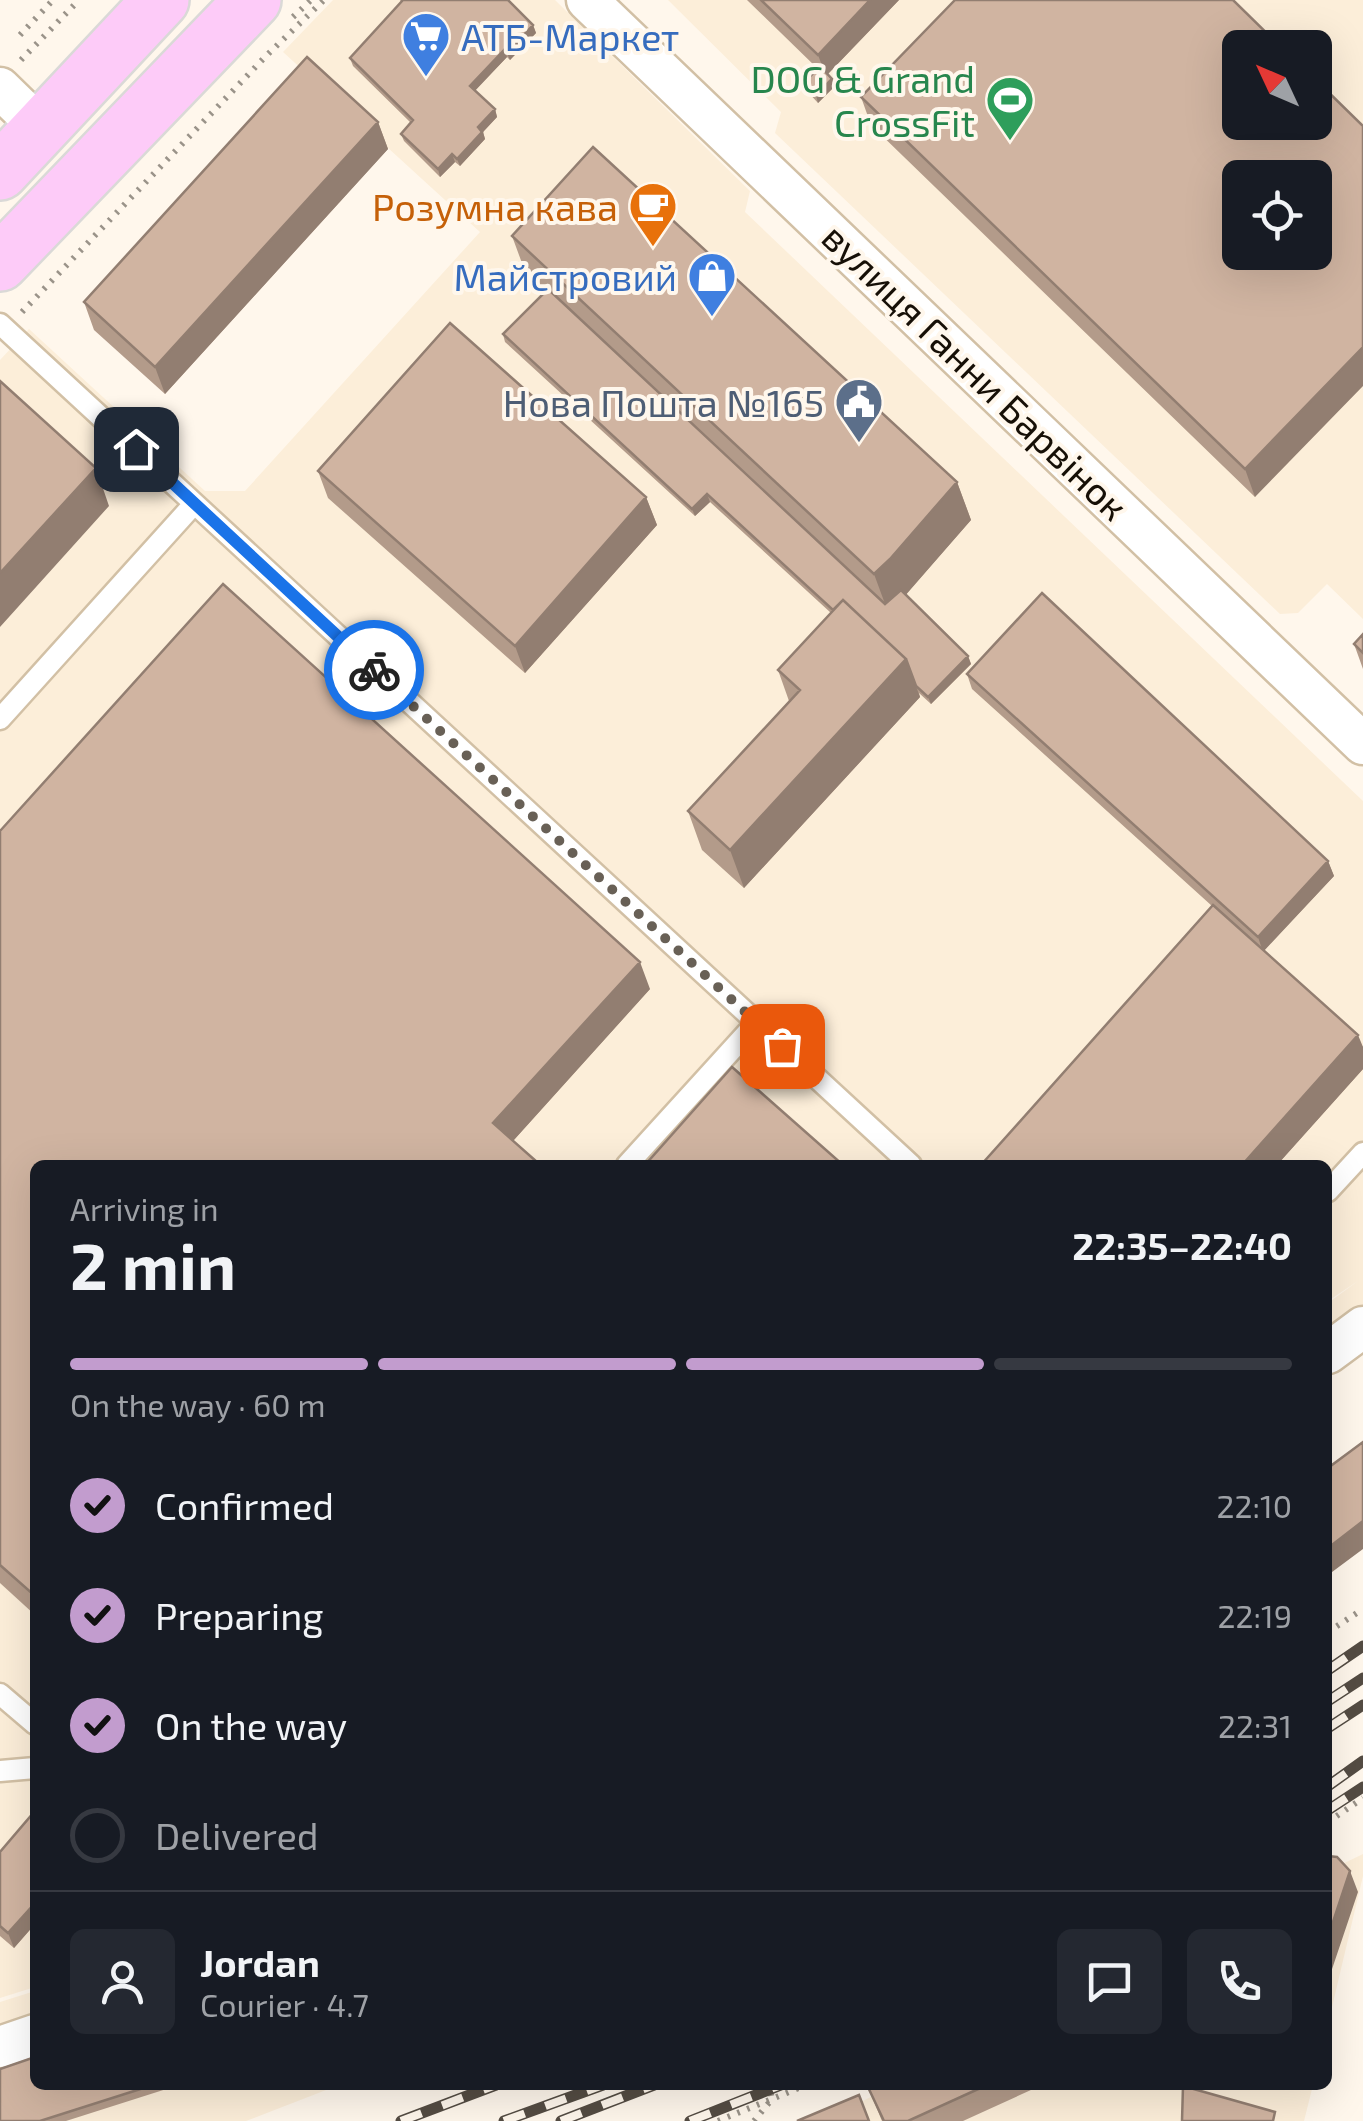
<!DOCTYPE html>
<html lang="en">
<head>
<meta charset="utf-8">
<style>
  :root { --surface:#171b24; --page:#242831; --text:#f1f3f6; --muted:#9ea1a6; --line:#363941; --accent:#c29cce }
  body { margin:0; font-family:"Exo 2",sans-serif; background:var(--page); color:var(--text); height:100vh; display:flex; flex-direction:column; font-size:38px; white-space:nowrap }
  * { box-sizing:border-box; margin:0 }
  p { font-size:32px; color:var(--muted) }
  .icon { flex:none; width:55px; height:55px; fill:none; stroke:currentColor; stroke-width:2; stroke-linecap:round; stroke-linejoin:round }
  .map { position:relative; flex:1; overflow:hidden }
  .details { position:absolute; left:30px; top:1160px; width:1302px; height:930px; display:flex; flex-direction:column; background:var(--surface); border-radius:15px; box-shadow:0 10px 40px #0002 }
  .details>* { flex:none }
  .needle { width:65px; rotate:314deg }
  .controls { position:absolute; left:1222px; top:30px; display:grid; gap:20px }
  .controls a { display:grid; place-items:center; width:110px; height:110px; border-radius:15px; background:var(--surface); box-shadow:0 10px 40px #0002; font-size:50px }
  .pin { position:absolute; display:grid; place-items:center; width:85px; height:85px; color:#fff; margin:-42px; border-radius:20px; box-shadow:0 5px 15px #0006 }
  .courier { position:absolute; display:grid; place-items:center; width:100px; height:100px; margin:-50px; border:8px solid #1a73e8; border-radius:50%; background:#fff; color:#222; box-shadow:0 2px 12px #0007 }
  .overview em { font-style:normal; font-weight:700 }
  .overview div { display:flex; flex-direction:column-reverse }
  .overview { display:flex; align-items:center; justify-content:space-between; height:170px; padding:0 40px }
  h1 { font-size:65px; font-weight:700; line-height:75px }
  .bar { display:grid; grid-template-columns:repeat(4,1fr); gap:15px 10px; align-content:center; height:120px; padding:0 40px }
  .bar i { height:12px; border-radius:8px; background:var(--line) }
  .bar .active { background:var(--accent) }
  .bar p { grid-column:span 4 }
  .line { display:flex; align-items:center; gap:25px; padding:0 40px; border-top:2px solid var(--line) }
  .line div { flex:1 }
  .round { display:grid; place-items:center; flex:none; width:105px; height:105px; border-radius:15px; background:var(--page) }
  ol { padding:0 40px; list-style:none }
  li { display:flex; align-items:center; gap:30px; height:110px }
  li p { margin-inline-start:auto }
  li .icon { padding:10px; border-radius:50%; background:var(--accent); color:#111; stroke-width:4 }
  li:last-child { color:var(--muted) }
  li i { width:55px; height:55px; border:5px solid var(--line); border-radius:50% }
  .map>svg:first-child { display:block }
</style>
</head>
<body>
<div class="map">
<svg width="1363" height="2121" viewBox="0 0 1363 2121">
  <rect width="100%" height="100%" fill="#fff7ec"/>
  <!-- built -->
  <path fill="#fceed9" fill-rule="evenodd" d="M 333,0 L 555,0 L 750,191 L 745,212 L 1363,801 L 1363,1309 L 1328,1335 L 1328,1303 L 1358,1281 L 1328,1301 L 1328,1165 L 35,1165 L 35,1987 L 0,1998 L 0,360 L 29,329 L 205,491 L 245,491 L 480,232 L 283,52 Z
    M 668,0 L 1363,0 L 1363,619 L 1327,584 L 1298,613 L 1280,614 L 775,133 L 781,112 ZM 1240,48 L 1315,48 L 1315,122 L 1240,122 ZM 1240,178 L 1315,178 L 1315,252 L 1240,252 Z
    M 1363,1854 L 1363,1876 L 1328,2024 L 1328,1871 Z
    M 35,1991 L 35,2085 L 339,2085 L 246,2121 L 0,2121 L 0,2002 Z
    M 894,2085 L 1313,2085 L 1304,2121 L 824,2121 Z"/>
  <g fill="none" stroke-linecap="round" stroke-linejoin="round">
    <!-- service casing -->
    <g stroke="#d2c0a5" stroke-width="25">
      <path id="service" d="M 0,324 L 911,1165
        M 0,719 L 194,504
        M 627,1165 L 757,1022
        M 1328,1191 L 1363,1153
        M 0,1694 L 35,1724
        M 0,1771 L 35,1768"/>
    </g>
    <!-- minor casing -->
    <g stroke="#d2c0a5" stroke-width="45">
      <path id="minor" d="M 587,0 L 1363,744
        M 0,88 L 41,128
        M 1328,1353 L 1363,1327
        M 0,2047 L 35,2035"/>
    </g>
    <!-- primary casing -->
    <g stroke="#dad9d7" stroke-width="60">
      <path id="primary" d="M 0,172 L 161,0
        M 0,263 L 253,0"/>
    </g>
    <!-- path -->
    <path stroke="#9a9389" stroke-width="6" stroke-dasharray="2.5 8" stroke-linecap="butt" d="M 293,17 L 311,0
      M 20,35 L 53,0
      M 21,60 L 79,0
      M 22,312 L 265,57 L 324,0
      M 1328,1632 L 1363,1609
      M 1328,1822 L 1363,1798
      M 718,2121 L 806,2085
      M 754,2121 L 772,2099 L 769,2085"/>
    <!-- service -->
    <use href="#service" stroke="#fff" stroke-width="20"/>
    <!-- minor -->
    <use href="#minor" stroke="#fff" stroke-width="40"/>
    <!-- primary -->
    <use href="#primary" stroke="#fdcbf8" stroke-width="55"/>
    <!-- rail casing -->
    <g stroke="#544c43" stroke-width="11">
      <path id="rail" d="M 1328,1670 L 1363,1646
        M 1328,1701 L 1363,1678
        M 1328,1728 L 1363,1705
        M 1328,1786 L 1363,1761
        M 1328,1810 L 1363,1787
        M 401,2121 L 496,2085
        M 504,2121 L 603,2085
        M 561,2121 L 654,2085
        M 690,2121 L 781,2085"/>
    </g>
    <!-- rail -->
    <use href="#rail" stroke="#fff7ec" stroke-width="8" stroke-dasharray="22" stroke-linecap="butt"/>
  </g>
  <!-- wall -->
  <path fill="#b39b8a" d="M 400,0 L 508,0 L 533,25 L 536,33 L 510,60 L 507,57 L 475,90 L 495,109 L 497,117 L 483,132 L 485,139 L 460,166 L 455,162 L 440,177 L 404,141 L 401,134 L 411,123 L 353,66 L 350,58 L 402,3 Z
    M 747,0 L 899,0 L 828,74 L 832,79 L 835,86 L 818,103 L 807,91 L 804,83 L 818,69 Z
    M 861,97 L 1363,126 L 1255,497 L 871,125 Z
    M 378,122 L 388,149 L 165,394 L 94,330 L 84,302 Z
    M 512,236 L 957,482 L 971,520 L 906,594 L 968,656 L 971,664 L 931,704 L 919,693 L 920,697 L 744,888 L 702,850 L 688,811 L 789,701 L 778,670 L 831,613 L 710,502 L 695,516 L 505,342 L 503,334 L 545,292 L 526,274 Z
    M 318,471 L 646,497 L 657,525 L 525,673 L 328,498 Z
    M 1363,634 L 1363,669 L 1354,644 Z
    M 967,674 L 1328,861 L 1334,876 L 1264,950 L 1363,1047 L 1363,1069 L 1277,1165 L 1212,906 L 972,689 Z
    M 0,831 L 650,989 L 513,1141 L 538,1165 L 35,1165 L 35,1615 L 0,1583 Z
    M 35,1811 L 35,1924 L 14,1948 L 0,1936 L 0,1852 Z
    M 35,2085 L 179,2085 L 66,2121 L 0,2121 Z
    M 867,2085 L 1042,2085 L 963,2121 L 882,2121 Z"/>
  <!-- shaded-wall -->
  <path fill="#927e71" d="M 870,0 L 899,0 L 826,76 L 818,55 Z
    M 533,25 L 536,33 L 510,60 L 507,53 Z
    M 504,50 L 507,57 L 473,93 L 470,86 Z
    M 832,79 L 835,86 L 818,103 L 816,95 Z
    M 495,109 L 497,117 L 483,132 L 485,139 L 460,166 L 457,159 L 478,127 Z
    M 378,122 L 388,149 L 165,394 L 155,367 Z
    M 452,154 L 455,162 L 440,177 L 438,169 Z
    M 1363,347 L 1363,386 L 1255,497 L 1245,469 Z
    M 96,468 L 109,506 L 0,627 L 0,573 Z
    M 957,482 L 971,520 L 904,597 L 888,612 L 874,574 Z
    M 707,494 L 710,502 L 695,516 L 692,509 Z
    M 646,497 L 657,525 L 525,673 L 515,646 Z
    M 968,656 L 971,664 L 931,704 L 928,697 Z
    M 906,659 L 920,697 L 744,888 L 730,850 Z
    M 1328,861 L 1334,876 L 1263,952 L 1258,937 Z
    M 640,962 L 650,989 L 504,1151 L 493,1123 Z
    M 1358,1035 L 1363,1047 L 1363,1069 L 1277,1165 L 1242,1165 Z
    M 1363,1521 L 1363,1549 L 1328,1575 L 1328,1548 Z
    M 1350,1871 L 1358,1892 L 1329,1978 L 1328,1937 Z
    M 35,1903 L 35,1924 L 14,1948 L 8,1933 Z"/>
  <!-- building -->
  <path fill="#d0b4a1" stroke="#927e71" stroke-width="2.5" fill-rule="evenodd" d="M 403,0 L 508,0 L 533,25 L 507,53 L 504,50 L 470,86 L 495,109 L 478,127 L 482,132 L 457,159 L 452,154 L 438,169 L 401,134 L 413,120 L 350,58 Z
    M 761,0 L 870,0 L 818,55 Z
    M 955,0 L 1233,0 L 1282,48 L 1240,48 L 1240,122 L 1315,122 L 1315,79 L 1363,126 L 1363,347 L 1245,469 L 861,97 ZM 1240,178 L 1315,178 L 1315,252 L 1240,252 Z
    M 307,57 L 378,122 L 155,367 L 84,302 Z
    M 820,66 L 832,79 L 816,95 L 804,83 Z
    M 593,147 L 957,482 L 890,559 L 874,574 L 512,236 Z
    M 548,289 L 885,604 L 901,590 L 968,656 L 928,697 L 916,686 L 906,659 L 843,600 L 833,610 L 707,494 L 692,509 L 503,334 Z
    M 450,323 L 646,497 L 515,646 L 318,471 Z
    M 0,381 L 96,468 L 0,573 Z
    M 223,584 L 640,962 L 493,1123 L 537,1162 L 535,1165 L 35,1165 L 35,1596 L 0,1565 L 0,831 Z
    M 1042,593 L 1328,861 L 1258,937 L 967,674 Z
    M 843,600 L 906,659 L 730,850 L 688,811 L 800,690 L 778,670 Z
    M 1363,634 L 1363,653 L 1354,644 Z
    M 1213,905 L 1358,1035 L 1242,1165 L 981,1165 Z
    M 732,1067 L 843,1165 L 645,1165 Z
    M 1363,1442 L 1363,1521 L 1328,1548 L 1328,1468 Z
    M 35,1811 L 35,1903 L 8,1933 L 0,1926 L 0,1852 Z
    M 1328,1856 L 1337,1857 L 1350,1871 L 1328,1937 Z
    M 35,2057 L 35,2085 L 153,2085 L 40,2121 L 0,2121 L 0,2069 Z
    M 867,2085 L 987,2085 L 908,2121 L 884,2121 Z
    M 1183,2086 L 1275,2112 L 1273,2121 L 1182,2121 Z
    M 859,2095 L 869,2121 L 797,2121 Z"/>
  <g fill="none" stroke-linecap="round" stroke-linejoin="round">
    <!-- done -->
    <path stroke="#686056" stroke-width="10" stroke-dasharray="0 18" d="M 374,670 L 782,1046"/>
    <!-- route -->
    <path stroke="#1a73e8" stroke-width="12" d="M 136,449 L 374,670"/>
  </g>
  <!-- icons -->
  <defs>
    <g id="supermarket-pin" transform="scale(2.5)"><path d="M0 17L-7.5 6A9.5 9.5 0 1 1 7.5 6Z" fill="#3f7fe0" stroke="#fff7ec"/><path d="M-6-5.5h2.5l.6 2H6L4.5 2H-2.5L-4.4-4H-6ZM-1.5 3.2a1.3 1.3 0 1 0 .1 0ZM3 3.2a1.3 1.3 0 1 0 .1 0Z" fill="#fff"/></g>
    <g id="stadium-pin" transform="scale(2.5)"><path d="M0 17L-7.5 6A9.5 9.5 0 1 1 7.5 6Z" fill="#2e9e5b" stroke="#fff7ec"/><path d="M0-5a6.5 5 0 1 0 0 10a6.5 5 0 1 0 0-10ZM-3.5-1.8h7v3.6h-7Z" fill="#fff"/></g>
    <g id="cafe-pin" transform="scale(2.5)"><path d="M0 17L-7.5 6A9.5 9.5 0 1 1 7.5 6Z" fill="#e8710a" stroke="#fff7ec"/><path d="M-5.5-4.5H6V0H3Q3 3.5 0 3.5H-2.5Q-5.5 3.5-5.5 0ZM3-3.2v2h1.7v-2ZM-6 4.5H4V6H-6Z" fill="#fff"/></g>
    <g id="shop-pin" transform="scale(2.5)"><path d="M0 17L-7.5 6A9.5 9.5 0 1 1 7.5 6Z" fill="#3f7fe0" stroke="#fff7ec"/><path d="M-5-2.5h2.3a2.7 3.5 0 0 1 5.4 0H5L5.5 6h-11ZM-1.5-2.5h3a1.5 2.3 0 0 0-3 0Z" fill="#fff"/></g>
    <g id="civic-pin" transform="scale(2.5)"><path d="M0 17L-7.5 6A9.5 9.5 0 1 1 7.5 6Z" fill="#5c6f8a" stroke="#fff7ec"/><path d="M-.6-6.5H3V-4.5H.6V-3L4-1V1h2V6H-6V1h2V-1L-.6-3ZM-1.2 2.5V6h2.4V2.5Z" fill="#fff"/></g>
  </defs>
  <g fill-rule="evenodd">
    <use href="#supermarket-pin" x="426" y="36"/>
    <use href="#stadium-pin" x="1010" y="100"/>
    <use href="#cafe-pin" x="653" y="206"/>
    <use href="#shop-pin" x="712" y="276"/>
    <use href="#civic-pin" x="859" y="402"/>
  </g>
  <g text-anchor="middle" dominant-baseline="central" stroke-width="8" stroke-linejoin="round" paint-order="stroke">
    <!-- shop labels -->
    <g font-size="38" fill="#366cbe" stroke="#fff7ec" text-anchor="start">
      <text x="461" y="36">АТБ-Маркет</text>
      <text x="677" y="276" text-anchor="end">Майстровий</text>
    </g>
    <!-- leisure labels -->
    <g font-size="38" fill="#27864d" stroke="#fff7ec" text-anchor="end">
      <text x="975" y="78">DOG &amp; Grand<tspan x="975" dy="44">CrossFit</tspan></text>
    </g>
    <!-- food labels -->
    <g font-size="38" fill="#c56008" stroke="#fff7ec" text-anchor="end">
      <text x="618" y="206">Розумна кава</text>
    </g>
    <!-- street labels -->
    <g font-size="38" fill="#160f06" stroke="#fff7ec">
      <text transform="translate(976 371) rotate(44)">вулиця Ганни Барвінок</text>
    </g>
    <!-- service labels -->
    <g font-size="38" fill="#4e5e75" stroke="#fff7ec" text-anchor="end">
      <text x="824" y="402">Нова Пошта №165</text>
    </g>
  </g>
</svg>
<div class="controls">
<a><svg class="needle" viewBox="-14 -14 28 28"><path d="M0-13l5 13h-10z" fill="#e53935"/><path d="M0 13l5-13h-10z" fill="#9ea1a6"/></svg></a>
<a><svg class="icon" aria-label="locate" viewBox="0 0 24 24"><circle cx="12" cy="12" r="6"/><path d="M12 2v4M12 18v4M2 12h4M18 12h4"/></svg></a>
</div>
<div class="pin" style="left:782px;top:1046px;background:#ea580c"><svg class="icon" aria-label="bag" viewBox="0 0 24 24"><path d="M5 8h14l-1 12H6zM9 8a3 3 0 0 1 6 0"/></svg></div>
<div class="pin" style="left:136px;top:449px;background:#1f2937"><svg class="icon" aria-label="home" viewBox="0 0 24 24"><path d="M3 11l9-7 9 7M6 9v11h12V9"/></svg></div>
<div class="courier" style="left:374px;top:670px"><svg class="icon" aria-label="bike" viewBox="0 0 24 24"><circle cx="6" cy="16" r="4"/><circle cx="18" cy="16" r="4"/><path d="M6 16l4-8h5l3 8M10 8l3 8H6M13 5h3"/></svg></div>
<section class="details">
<div class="overview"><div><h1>2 min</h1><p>Arriving in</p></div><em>22:35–22:40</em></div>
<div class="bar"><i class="active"></i><i class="active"></i><i class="active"></i><i></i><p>On the way · 60 m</p></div>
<ol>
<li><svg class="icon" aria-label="check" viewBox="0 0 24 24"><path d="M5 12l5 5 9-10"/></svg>Confirmed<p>22:10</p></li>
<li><svg class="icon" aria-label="check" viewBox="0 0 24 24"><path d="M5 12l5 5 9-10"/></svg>Preparing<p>22:19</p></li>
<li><svg class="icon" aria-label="check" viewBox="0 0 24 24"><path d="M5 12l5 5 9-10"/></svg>On the way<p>22:31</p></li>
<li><i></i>Delivered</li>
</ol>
<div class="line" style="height:180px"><a class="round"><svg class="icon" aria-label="person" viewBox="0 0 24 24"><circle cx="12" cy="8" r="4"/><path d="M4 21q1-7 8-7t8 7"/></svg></a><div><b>Jordan</b><p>Courier · 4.7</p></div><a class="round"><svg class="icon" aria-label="chat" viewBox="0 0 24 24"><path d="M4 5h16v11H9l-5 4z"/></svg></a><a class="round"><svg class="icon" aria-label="phone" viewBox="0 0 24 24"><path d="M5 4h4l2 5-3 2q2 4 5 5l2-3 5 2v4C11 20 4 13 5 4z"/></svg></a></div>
</section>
</div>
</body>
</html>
